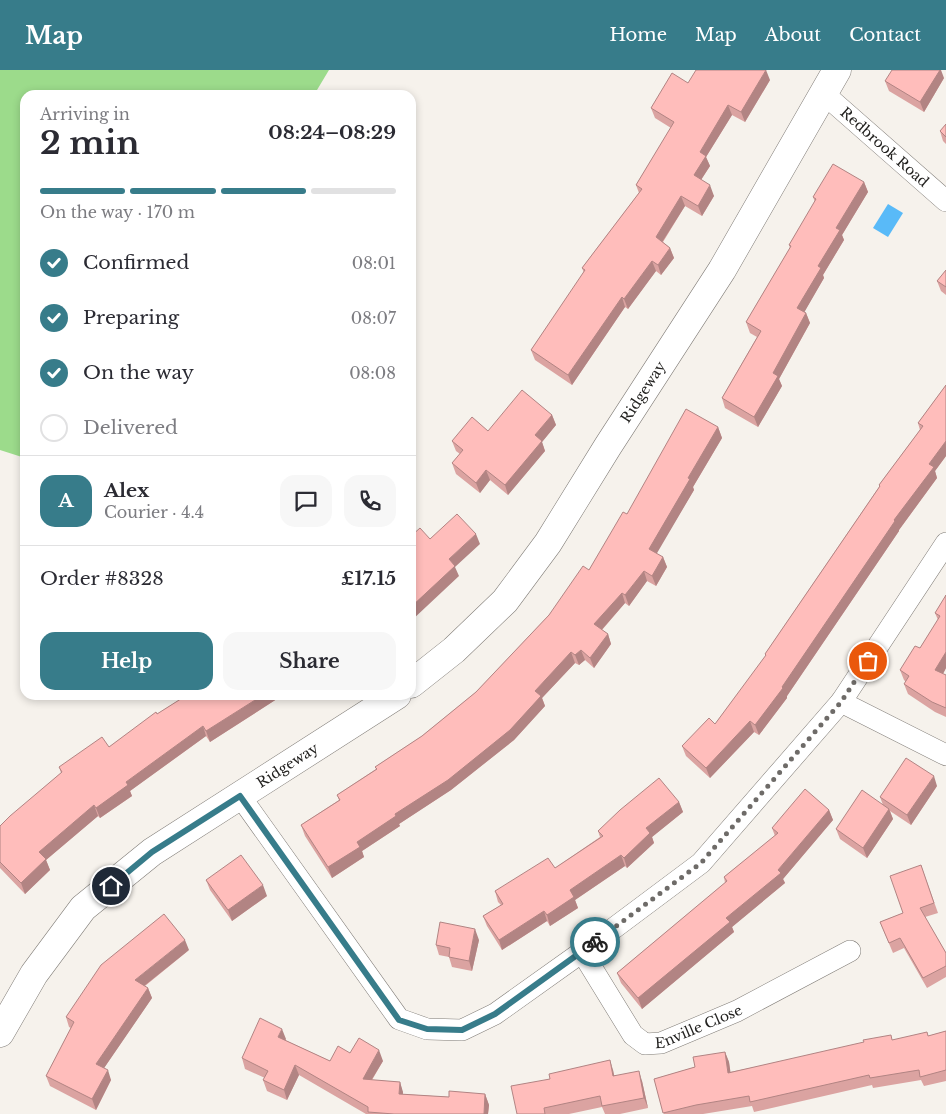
<!DOCTYPE html>
<html lang="en">
<head>
<meta charset="utf-8">
<style>
  :root { --surface:#fff; --page:#f7f7f7; --text:#2b2b33; --muted:#7c7c81; --line:#e1e1e2; --accent:#377c8a }
  body { margin:0; font-family:"Libre Baskerville",serif; background:var(--page); color:var(--text); height:100vh; display:flex; flex-direction:column; font-size:19px; white-space:nowrap }
  * { box-sizing:border-box; margin:0 }
  p { font-size:16px; color:var(--muted) }
  .icon { flex:none; width:28px; height:28px; fill:none; stroke:currentColor; stroke-width:2; stroke-linecap:round; stroke-linejoin:round }
  .map { position:relative; flex:1; overflow:hidden }
  .panel { position:absolute; left:20px; top:20px; width:396px; height:610px; display:flex; flex-direction:column; background:var(--surface); border-radius:15px; box-shadow:0 2px 8px #0003 }
  .panel>* { flex:none }
  .pin { position:absolute; display:grid; place-items:center; width:42px; height:42px; color:#fff; margin:-21px; border:2px solid #fff; border-radius:50%; box-shadow:0 1px 5px #0007 }
  .courier { position:absolute; display:grid; place-items:center; width:50px; height:50px; margin:-25px; border:4px solid #377c8a; border-radius:50%; background:#fff; color:#222; box-shadow:0 1px 6px #0007 }
  .head em { font-style:normal; font-weight:700 }
  .head div { display:flex; flex-direction:column-reverse }
  .head { display:flex; align-items:center; justify-content:space-between; height:85px; padding:0 20px }
  h1 { font-size:32px; font-weight:700; line-height:38px }
  .bar { display:grid; grid-template-columns:repeat(4,1fr); gap:8px 5px; align-content:center; height:60px; padding:0 20px }
  .bar i { height:6px; border-radius:4px; background:var(--line) }
  .bar .current { background:var(--accent) }
  .bar p { grid-column:span 4 }
  .line { display:flex; align-items:center; gap:12px; padding:0 20px; border-top:1px solid var(--line) }
  .line div { flex:1 }
  .round { display:grid; place-items:center; flex:none; width:52px; height:52px; border-radius:15px; background:var(--page) }
  ol { padding:0 20px; list-style:none }
  li { display:flex; align-items:center; gap:15px; height:55px }
  li p { margin-inline-start:auto }
  li .icon { padding:5px; border-radius:50%; background:var(--accent); color:#fff; stroke-width:4 }
  li:last-child { color:var(--muted) }
  li i { width:28px; height:28px; border:2px solid var(--line); border-radius:50% }
  .button { display:flex; gap:10px; margin-top:auto; padding:10px 20px }
  .button a { flex:1; height:58px; border-radius:15px; background:var(--accent); color:#fff; font-size:20px; font-weight:700; line-height:58px; text-align:center }
  .button a+a { background:var(--page); color:var(--text) }
  header { display:flex; align-items:center; gap:30px; box-sizing:border-box; height:70px; padding:0 25px; background:var(--accent); color:#fff }
  header strong { font-size:24px }
  nav { display:flex; gap:28px; margin-inline-start:auto; font-size:18px }
  .map>svg:first-child { display:block }
</style>
</head>
<body>
<header>
<strong>Map</strong>
<nav><a>Home</a><a>Map</a><a>About</a><a>Contact</a></nav>
</header>
<div class="map">
<svg width="946" height="1044" viewBox="0 0 946 1044">
  <rect width="100%" height="100%" fill="#f6f2ec"/>
  <!-- green -->
  <path fill="#9cdb8b" d="M 0,0 L 329,0 L 314,25 L 25,25 L 25,388 L 0,380 Z"/>
  <!-- water -->
  <path fill="#59baf8" d="M 888,134 L 903,143 L 888,167 L 873,158 Z"/>
  <g fill="none" stroke-linecap="round" stroke-linejoin="round">
    <!-- street casing -->
    <g stroke="#817d78" stroke-width="22">
      <g id="street">
        <path id="s1" d="M 823,23 L 946,131"/>
        <path d="M 841,632 L 946,685"/>
        <path d="M 240,726 L 399,949 L 427,959 L 462,960 L 495,944 L 582,882 L 701,793 L 841,632 L 946,473"/>
        <path id="s2" d="M 582,882 L 633,965 L 645,974 L 661,973 L 737,941 L 850,881"/>
      </g>
    </g>
    <!-- secondary casing -->
    <g stroke="#817d78" stroke-width="29">
      <g id="secondary">
        <path id="s3" d="M 411,614 L 454,580 L 505,531 L 548,473 L 608,376 L 722,200 L 837,0"/>
        <path id="s4" d="M 0,963 L 34,904 L 83,838 L 152,782 L 397,625"/>
      </g>
    </g>
    <!-- street -->
    <use href="#street" stroke="#fff" stroke-width="21"/>
    <!-- secondary -->
    <use href="#secondary" stroke="#fff" stroke-width="28"/>
  </g>
  <!-- wall -->
  <path fill="#dba3a1" d="M 944,8 L 924,42 L 889,21 L 885,11 Z
    M 770,10 L 745,52 L 732,45 L 706,87 L 710,96 L 701,110 L 714,126 L 702,146 L 685,136 L 663,172 L 670,178 L 674,188 L 661,205 L 656,201 L 628,239 L 625,237 L 572,315 L 535,290 L 531,280 L 584,203 L 582,198 L 639,123 L 636,115 L 671,58 L 655,48 L 651,38 L 688,13 Z
    M 946,54 L 946,74 L 943,71 L 940,61 Z
    M 864,112 L 868,122 L 842,165 L 844,170 L 823,205 L 824,208 L 804,242 L 806,243 L 810,253 L 779,309 L 782,316 L 758,357 L 725,338 L 722,328 L 757,267 L 750,263 L 746,252 L 790,178 L 789,175 L 815,132 L 813,127 Z
    M 946,200 L 946,225 L 941,221 L 937,211 Z
    M 946,315 L 946,386 L 935,401 L 937,408 L 899,460 L 899,461 L 787,626 L 787,628 L 759,665 L 754,662 L 710,708 L 686,686 L 682,676 L 715,654 L 766,586 L 765,584 L 879,417 L 879,415 L 920,360 L 918,353 Z
    M 552,345 L 556,355 L 542,372 L 545,381 L 508,425 L 490,410 L 480,423 L 456,404 L 452,393 L 460,384 L 456,381 L 452,371 Z
    M 718,357 L 722,368 L 693,417 L 694,420 L 656,483 L 663,487 L 667,497 L 656,516 L 647,511 L 629,536 L 625,533 L 602,560 L 608,564 L 611,574 L 594,598 L 585,590 L 579,595 L 575,593 L 542,628 L 545,636 L 514,670 L 451,720 L 399,754 L 400,756 L 362,781 L 364,787 L 332,808 L 305,766 L 301,755 L 339,730 L 337,725 L 376,699 L 375,697 L 422,666 L 476,622 L 549,545 L 589,500 L 627,444 Z
    M 946,525 L 946,598 L 943,604 L 946,605 L 946,647 L 935,642 L 908,624 L 904,614 L 906,612 L 904,610 L 900,600 L 920,578 L 938,550 L 935,543 Z
    M 187,625 L 283,625 L 210,672 L 206,666 L 130,721 L 132,726 L 100,748 L 98,746 L 46,790 L 50,800 L 25,824 L 0,798 L 0,756 L 61,703 L 59,697 L 109,677 L 157,644 Z
    M 937,716 L 911,755 L 890,741 L 893,749 L 867,788 L 840,769 L 836,759 L 883,735 L 880,727 Z
    M 679,732 L 683,742 L 652,767 L 654,773 L 627,798 L 625,796 L 575,830 L 578,838 L 550,856 L 547,851 L 502,880 L 487,856 L 483,846 L 501,835 L 498,832 L 495,821 L 555,798 L 600,767 L 598,761 Z
    M 829,740 L 833,750 L 783,809 L 785,813 L 732,857 L 734,862 L 642,939 L 621,913 L 617,903 L 725,813 L 724,807 L 775,766 L 772,758 Z
    M 921,795 L 938,843 L 925,847 L 946,883 L 946,907 L 927,918 L 904,878 L 893,883 L 880,852 L 903,843 Z
    M 206,810 L 267,826 L 232,851 L 210,820 Z
    M 479,870 L 472,901 L 452,897 L 449,887 L 439,885 L 436,875 Z
    M 189,880 L 145,916 L 148,918 L 152,928 L 104,998 L 111,1010 L 96,1040 L 50,1016 L 46,1006 L 71,958 L 69,957 L 66,947 Z
    M 946,961 L 946,1011 L 924,1016 L 921,1010 L 873,1018 L 872,1015 L 754,1042 L 752,1036 L 703,1044 L 664,1044 L 654,1009 L 695,997 L 725,982 L 729,992 L 730,1002 L 893,970 L 928,966 Z
    M 286,969 L 285,970 L 330,991 L 350,983 L 383,991 L 372,1010 L 400,1012 L 403,1024 L 449,1027 L 485,1024 L 489,1035 L 488,1044 L 366,1044 L 299,1005 L 287,1030 L 267,1021 L 263,1010 L 265,1008 L 245,999 L 242,988 Z
    M 613,1000 L 614,1005 L 642,1011 L 648,1038 L 620,1044 L 605,1044 L 602,1037 L 569,1044 L 517,1044 Z"/>
  <!-- shaded-wall -->
  <path fill="#b28483" d="M 766,0 L 770,10 L 745,52 L 741,42 Z
    M 936,0 L 941,0 L 944,8 L 924,42 L 920,32 Z
    M 728,35 L 732,45 L 706,87 L 710,96 L 697,116 L 694,105 L 700,82 Z
    M 864,112 L 868,122 L 842,165 L 844,170 L 823,205 L 824,208 L 801,248 L 797,238 L 836,158 Z
    M 710,115 L 714,126 L 702,146 L 698,136 Z
    M 681,126 L 685,136 L 659,177 L 656,167 Z
    M 670,178 L 674,188 L 661,205 L 658,195 Z
    M 652,191 L 656,201 L 628,239 L 624,229 Z
    M 622,227 L 625,237 L 572,315 L 568,305 Z
    M 806,243 L 810,253 L 779,309 L 782,316 L 758,357 L 754,347 L 773,303 Z
    M 552,345 L 556,355 L 542,372 L 545,381 L 508,425 L 505,415 L 535,365 Z
    M 718,357 L 722,368 L 693,417 L 694,420 L 653,490 L 649,479 L 688,408 Z
    M 946,371 L 946,386 L 935,401 L 937,408 L 899,460 L 899,461 L 787,626 L 787,628 L 759,665 L 755,655 L 894,450 L 929,394 Z
    M 486,400 L 490,410 L 480,423 L 476,413 Z
    M 476,464 L 480,474 L 455,497 L 459,506 L 411,551 L 411,537 L 449,489 Z
    M 663,487 L 667,497 L 656,516 L 652,506 Z
    M 644,501 L 647,511 L 629,536 L 625,525 Z
    M 622,523 L 625,533 L 598,564 L 594,554 Z
    M 608,564 L 611,574 L 594,598 L 590,588 Z
    M 581,580 L 585,590 L 579,595 L 575,585 Z
    M 571,582 L 575,593 L 542,628 L 545,636 L 514,670 L 451,720 L 399,754 L 400,756 L 362,781 L 364,787 L 332,808 L 328,797 L 357,772 L 395,744 L 535,621 Z
    M 946,582 L 946,598 L 939,611 L 935,600 Z
    M 263,625 L 283,625 L 210,672 L 206,661 Z
    M 750,651 L 754,662 L 710,708 L 706,698 Z
    M 203,656 L 206,666 L 130,721 L 132,726 L 100,748 L 96,738 L 126,712 Z
    M 934,706 L 937,716 L 911,755 L 907,745 Z
    M 679,732 L 683,742 L 652,767 L 654,773 L 627,798 L 624,788 L 646,758 Z
    M 94,735 L 98,746 L 46,790 L 50,800 L 25,824 L 21,813 L 39,782 Z
    M 889,739 L 893,749 L 867,788 L 863,778 Z
    M 829,740 L 833,750 L 783,809 L 785,813 L 732,857 L 734,862 L 642,939 L 638,928 L 778,800 Z
    M 621,785 L 625,796 L 575,830 L 578,838 L 550,856 L 547,845 L 570,820 Z
    M 263,815 L 267,826 L 232,851 L 228,840 Z
    M 544,841 L 547,851 L 502,880 L 499,870 Z
    M 475,859 L 479,870 L 472,901 L 469,891 Z
    M 185,870 L 189,880 L 139,920 L 135,910 Z
    M 148,918 L 152,928 L 100,1004 L 96,994 Z
    M 282,959 L 286,969 L 282,977 L 278,967 Z
    M 379,980 L 383,991 L 366,1019 L 363,1009 Z
    M 725,982 L 729,992 L 732,1012 L 728,1003 Z
    M 610,990 L 613,1000 L 616,1016 L 613,1006 Z
    M 295,995 L 299,1005 L 287,1030 L 284,1020 Z
    M 108,1000 L 111,1010 L 96,1040 L 92,1029 Z
    M 639,1001 L 642,1011 L 648,1038 L 644,1028 Z
    M 400,1012 L 403,1022 L 402,1034 L 399,1024 Z
    M 485,1024 L 489,1035 L 488,1044 L 484,1044 Z"/>
  <!-- building -->
  <path fill="#ffbdbb" stroke="#b28483" d="M 696,0 L 766,0 L 741,42 L 728,35 L 700,82 L 706,86 L 694,105 L 710,115 L 698,136 L 681,126 L 656,167 L 670,178 L 658,195 L 652,191 L 624,229 L 622,227 L 568,305 L 531,280 L 585,200 L 582,198 L 642,119 L 636,115 L 674,52 L 651,38 L 672,3 L 688,13 Z
    M 892,0 L 940,0 L 920,32 L 885,11 Z
    M 946,54 L 946,67 L 940,61 Z
    M 833,94 L 864,112 L 836,158 L 840,160 L 818,196 L 821,198 L 797,238 L 806,243 L 773,303 L 778,306 L 754,347 L 722,328 L 761,261 L 746,252 L 791,176 L 789,175 L 816,129 L 813,127 Z
    M 946,200 L 946,217 L 937,211 Z
    M 946,315 L 946,371 L 929,394 L 934,397 L 894,450 L 895,451 L 782,617 L 783,618 L 755,655 L 750,651 L 706,698 L 682,676 L 709,648 L 715,654 L 766,585 L 765,584 L 880,416 L 879,415 L 923,356 L 918,353 Z
    M 522,320 L 552,345 L 535,365 L 542,371 L 505,415 L 486,400 L 476,413 L 452,393 L 463,380 L 452,371 L 472,347 L 488,361 Z
    M 686,339 L 718,357 L 688,408 L 690,409 L 649,479 L 663,487 L 652,506 L 644,501 L 625,525 L 622,523 L 594,554 L 608,564 L 590,588 L 581,580 L 575,585 L 571,582 L 535,621 L 541,626 L 510,660 L 448,710 L 395,744 L 396,746 L 357,772 L 360,777 L 328,797 L 301,755 L 340,730 L 337,725 L 377,699 L 375,697 L 422,666 L 476,622 L 549,545 L 583,496 L 589,500 L 623,442 L 627,444 Z
    M 457,444 L 476,464 L 449,489 L 455,496 L 411,537 L 411,466 L 420,458 L 430,469 Z
    M 946,525 L 946,582 L 935,600 L 946,605 L 946,638 L 932,632 L 904,614 L 909,606 L 900,600 L 915,576 L 920,578 L 940,546 L 935,543 Z
    M 187,625 L 263,625 L 206,661 L 203,656 L 126,712 L 128,715 L 96,738 L 94,735 L 39,782 L 46,789 L 21,813 L 0,792 L 0,756 L 10,746 L 62,702 L 59,697 L 102,667 L 109,677 L 156,642 L 157,644 Z
    M 906,688 L 934,706 L 907,745 L 880,727 Z
    M 659,708 L 679,732 L 646,758 L 650,763 L 624,788 L 621,785 L 570,820 L 574,827 L 547,845 L 544,841 L 499,870 L 483,846 L 503,834 L 495,821 L 548,788 L 555,798 L 603,766 L 598,761 L 620,740 Z
    M 805,719 L 829,740 L 778,800 L 781,803 L 726,848 L 730,852 L 638,928 L 617,903 L 727,811 L 724,807 L 778,763 L 772,758 Z
    M 862,720 L 889,739 L 863,778 L 836,759 Z
    M 241,785 L 263,815 L 228,840 L 206,810 Z
    M 921,795 L 934,833 L 920,838 L 946,883 L 946,896 L 923,908 L 900,868 L 889,873 L 880,852 L 903,843 L 890,806 Z
    M 164,844 L 185,870 L 135,910 L 148,918 L 96,994 L 108,1000 L 92,1029 L 46,1006 L 74,952 L 66,947 L 101,895 Z
    M 440,852 L 475,859 L 469,891 L 449,887 L 450,878 L 436,875 Z
    M 260,948 L 282,959 L 278,967 L 330,991 L 338,976 L 350,983 L 359,968 L 379,980 L 363,1009 L 400,1012 L 399,1024 L 449,1027 L 449,1021 L 485,1024 L 484,1044 L 394,1044 L 368,1042 L 368,1037 L 295,995 L 284,1020 L 263,1010 L 268,1001 L 242,988 Z
    M 946,961 L 946,1000 L 920,1007 L 919,1000 L 870,1008 L 869,1005 L 750,1032 L 749,1026 L 696,1035 L 663,1043 L 654,1009 L 695,997 L 693,987 L 725,982 L 728,1003 L 864,972 L 863,970 L 891,965 L 892,970 L 927,962 L 928,966 Z
    M 610,990 L 613,1006 L 639,1001 L 644,1028 L 602,1036 L 600,1026 L 544,1038 L 545,1044 L 517,1044 L 511,1016 L 550,1009 L 549,1004 Z"/>
  <g fill="none" stroke-linecap="round" stroke-linejoin="round">
    <!-- done -->
    <path stroke="#6e6b68" stroke-width="5" stroke-dasharray="0 9" d="M 595,872 L 701,793 L 841,632 L 868,591"/>
    <!-- route -->
    <path stroke="#377c8a" stroke-width="6" d="M 111,816 L 152,782 L 240,726 L 399,950 L 427,959 L 462,960 L 495,944 L 595,872"/>
  </g>
  <g text-anchor="middle" dominant-baseline="central" stroke-width="4" stroke-linejoin="round" paint-order="stroke">
    <!-- street labels -->
    <g font-size="14" fill="#242321" stroke="#fff">
      <text stroke="none"><textPath href="#s1" startOffset="82">Redbrook Road</textPath></text>
      <text stroke="none"><textPath href="#s3" startOffset="376">Ridgeway</textPath></text>
      <text stroke="none"><textPath href="#s4" startOffset="400">Ridgeway</textPath></text>
      <text stroke="none"><textPath href="#s2" startOffset="169">Enville Close</textPath></text>
    </g>
  </g>
</svg>
<div class="pin" style="left:868px;top:591px;background:#ea580c"><svg class="icon" aria-label="bag" viewBox="0 0 24 24"><path d="M5 8h14l-1 12H6zM9 8a3 3 0 0 1 6 0"/></svg></div>
<div class="pin" style="left:111px;top:816px;background:#1f2937"><svg class="icon" aria-label="home" viewBox="0 0 24 24"><path d="M3 11l9-7 9 7M6 9v11h12V9"/></svg></div>
<div class="courier" style="left:595px;top:872px"><svg class="icon" aria-label="bike" viewBox="0 0 24 24"><circle cx="6" cy="16" r="4"/><circle cx="18" cy="16" r="4"/><path d="M6 16l4-8h5l3 8M10 8l3 8H6M13 5h3"/></svg></div>
<section class="panel">
<div class="head"><div><h1>2 min</h1><p>Arriving in</p></div><em>08:24–08:29</em></div>
<div class="bar"><i class="current"></i><i class="current"></i><i class="current"></i><i></i><p>On the way · 170 m</p></div>
<ol>
<li><svg class="icon" aria-label="check" viewBox="0 0 24 24"><path d="M5 12l5 5 9-10"/></svg>Confirmed<p>08:01</p></li>
<li><svg class="icon" aria-label="check" viewBox="0 0 24 24"><path d="M5 12l5 5 9-10"/></svg>Preparing<p>08:07</p></li>
<li><svg class="icon" aria-label="check" viewBox="0 0 24 24"><path d="M5 12l5 5 9-10"/></svg>On the way<p>08:08</p></li>
<li><i></i>Delivered</li>
</ol>
<div class="line" style="height:90px"><b class="round" style="background:var(--accent);color:#fff">A</b><div><b>Alex</b><p>Courier · 4.4</p></div><a class="round"><svg class="icon" aria-label="chat" viewBox="0 0 24 24"><path d="M4 5h16v11H9l-5 4z"/></svg></a><a class="round"><svg class="icon" aria-label="phone" viewBox="0 0 24 24"><path d="M5 4h4l2 5-3 2q2 4 5 5l2-3 5 2v4C11 20 4 13 5 4z"/></svg></a></div>
<div class="line" style="height:65px"><div>Order #8328</div><b>£17.15</b></div>
<div class="button"><a>Help</a><a>Share</a></div>
</section>
</div>
</body>
</html>
